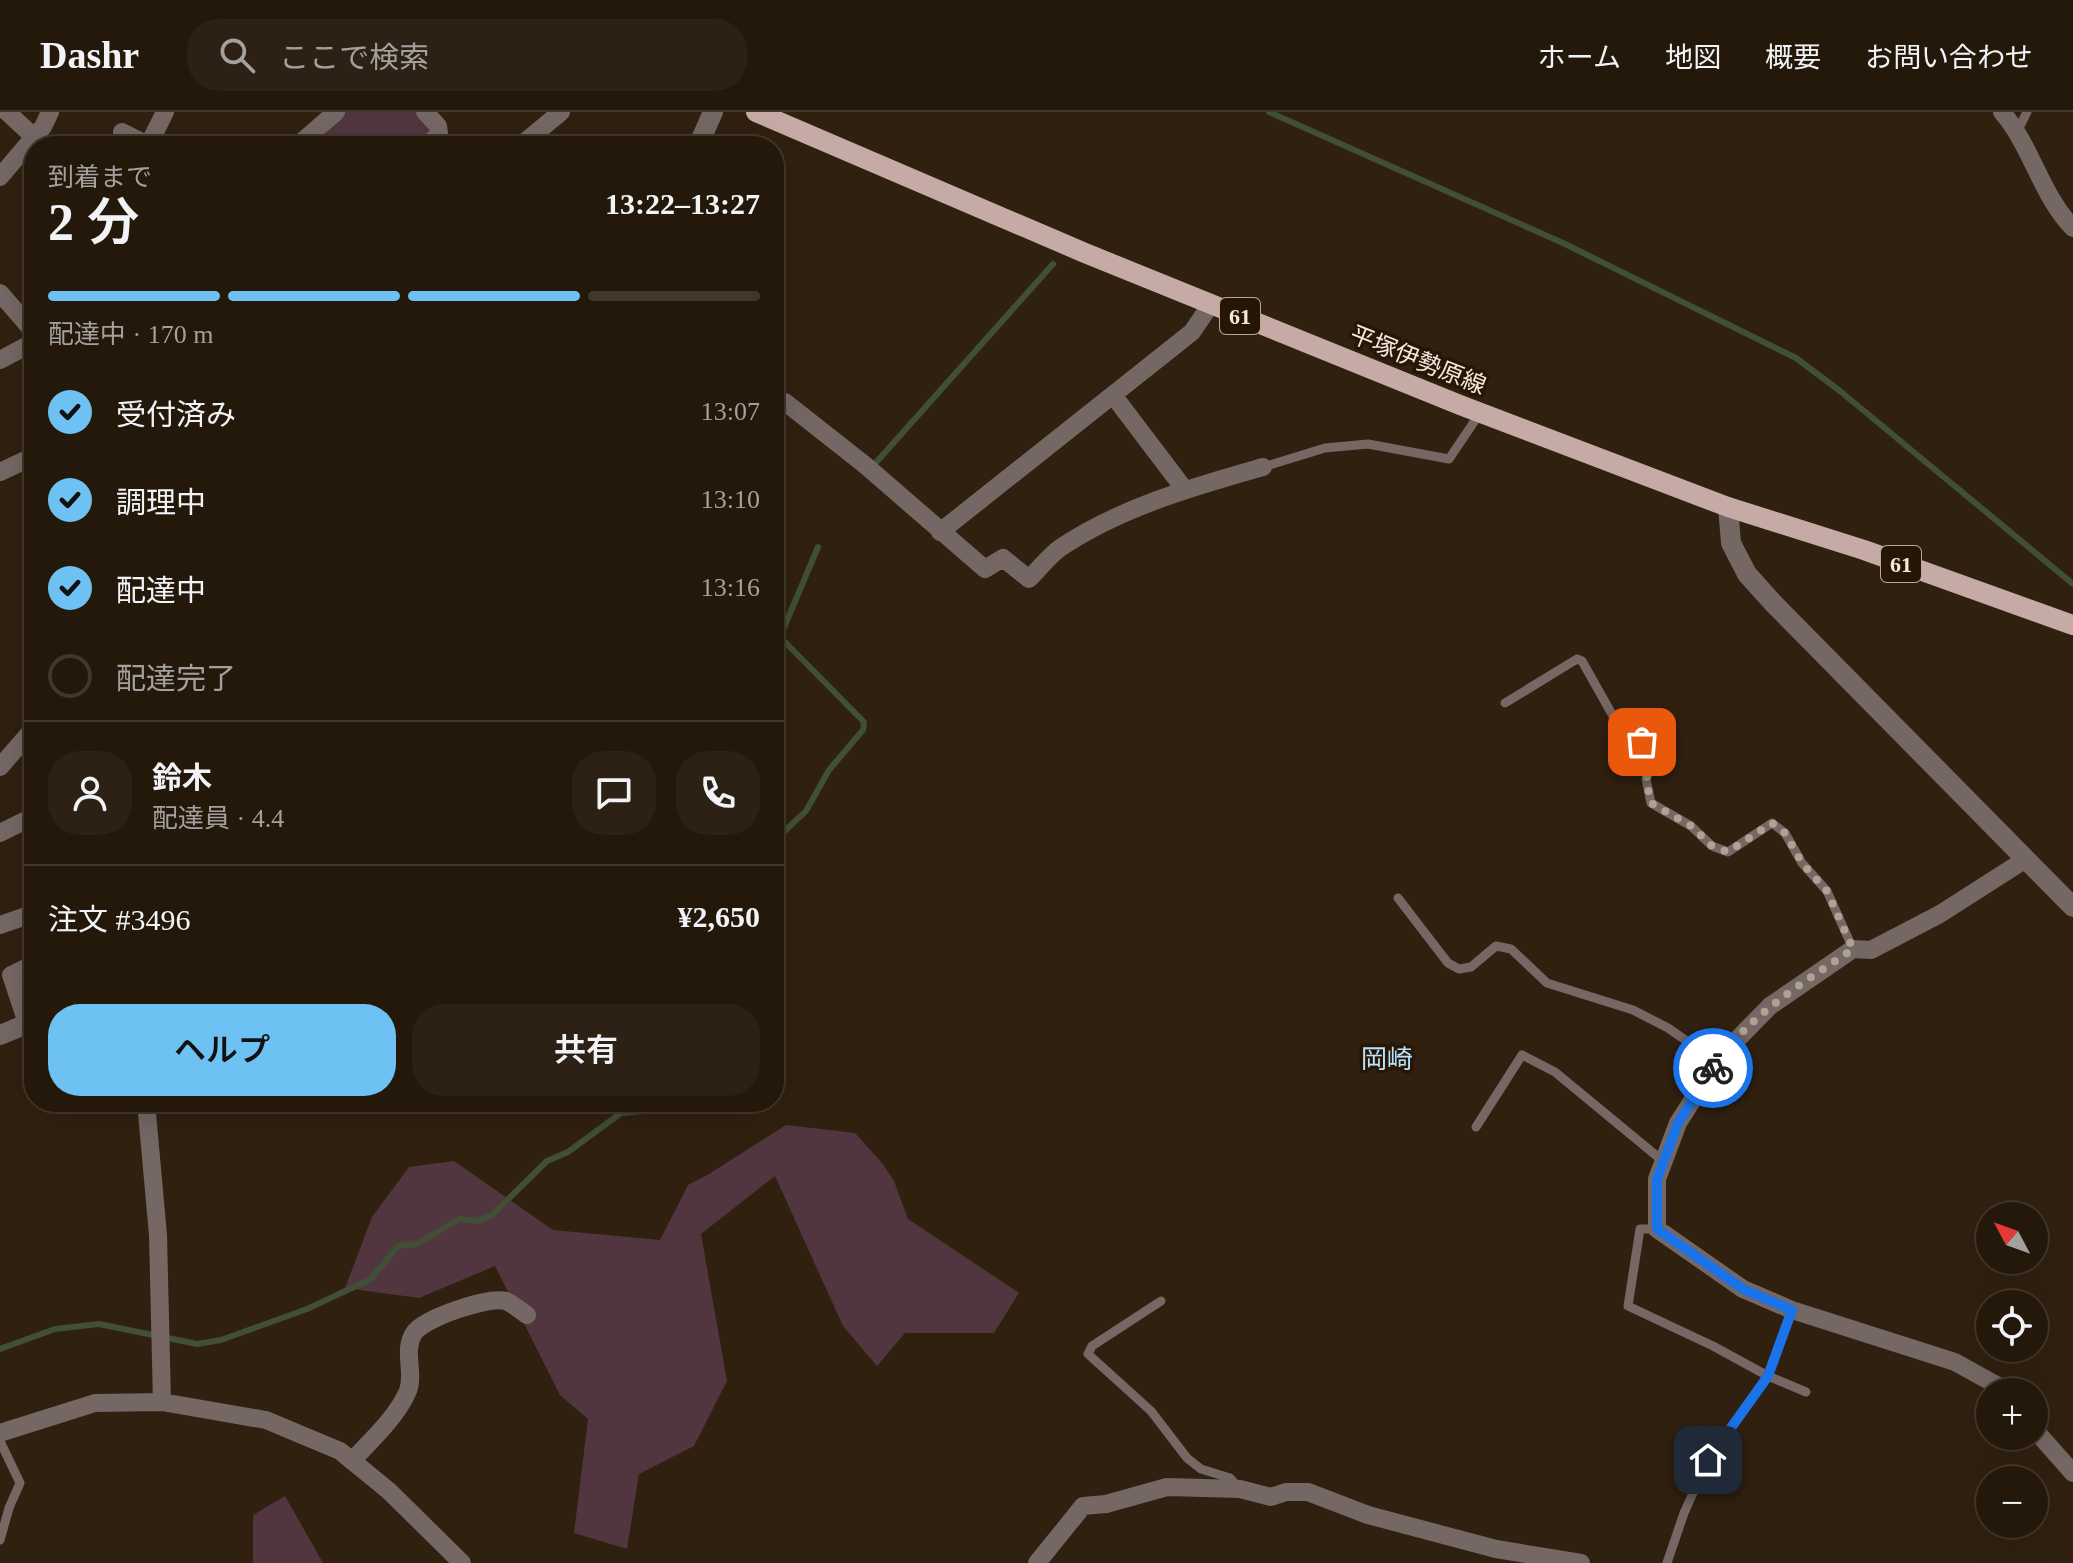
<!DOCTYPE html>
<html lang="ja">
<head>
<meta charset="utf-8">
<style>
  :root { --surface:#24180b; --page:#2c2114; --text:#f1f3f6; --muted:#a3a09d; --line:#41372c; --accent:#6dc2f3 }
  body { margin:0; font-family:"Times New Roman","Noto Sans JP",serif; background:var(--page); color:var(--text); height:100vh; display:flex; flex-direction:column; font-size:30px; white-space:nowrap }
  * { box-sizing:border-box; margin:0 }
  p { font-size:26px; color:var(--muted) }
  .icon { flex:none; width:44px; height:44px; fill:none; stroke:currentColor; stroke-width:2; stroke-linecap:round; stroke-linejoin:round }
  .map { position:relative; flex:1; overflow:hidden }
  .panel { position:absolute; left:24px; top:24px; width:760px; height:976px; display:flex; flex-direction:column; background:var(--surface); border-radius:32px; box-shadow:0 8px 32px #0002,0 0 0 2px var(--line) }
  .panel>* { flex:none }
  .needle { width:52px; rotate:311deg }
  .controls { position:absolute; left:1976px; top:1090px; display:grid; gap:16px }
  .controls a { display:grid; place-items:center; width:72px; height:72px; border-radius:50%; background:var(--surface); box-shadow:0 8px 32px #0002,0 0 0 2px var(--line); font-size:40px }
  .pin { position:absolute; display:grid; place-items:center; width:68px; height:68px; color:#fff; margin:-34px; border-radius:16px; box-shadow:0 4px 12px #0006 }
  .courier { position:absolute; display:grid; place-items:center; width:80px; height:80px; margin:-40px; border:6px solid #1a73e8; border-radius:50%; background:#fff; color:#222; box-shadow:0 2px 10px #0007 }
  .summary em { font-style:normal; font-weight:600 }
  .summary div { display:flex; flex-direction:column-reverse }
  .summary { display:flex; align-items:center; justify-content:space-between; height:136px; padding:0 24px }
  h1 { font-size:52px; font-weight:600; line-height:60px }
  .bar { display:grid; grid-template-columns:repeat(4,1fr); gap:12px 8px; align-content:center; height:96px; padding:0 24px }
  .bar i { height:10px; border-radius:6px; background:var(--line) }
  .bar .on { background:var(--accent) }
  .bar p { grid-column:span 4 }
  .line { display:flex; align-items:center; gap:20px; padding:0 24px; border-top:2px solid var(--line) }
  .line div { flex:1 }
  .round { display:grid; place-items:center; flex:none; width:84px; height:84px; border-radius:32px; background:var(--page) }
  ol { padding:0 24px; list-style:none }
  li { display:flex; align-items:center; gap:24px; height:88px }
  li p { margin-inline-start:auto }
  li .icon { padding:8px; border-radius:50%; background:var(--accent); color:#111; stroke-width:4 }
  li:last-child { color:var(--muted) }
  li i { width:44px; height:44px; border:4px solid var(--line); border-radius:50% }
  .cta { display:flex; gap:16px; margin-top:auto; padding:16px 24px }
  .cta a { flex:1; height:92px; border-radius:32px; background:var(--accent); color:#111; font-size:32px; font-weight:600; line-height:92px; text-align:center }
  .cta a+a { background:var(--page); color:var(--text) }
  header { display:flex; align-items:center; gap:48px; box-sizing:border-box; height:112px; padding:0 40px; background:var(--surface); border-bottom:2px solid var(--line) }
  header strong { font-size:38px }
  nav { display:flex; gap:44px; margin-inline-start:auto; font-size:28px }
  .search { width:560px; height:72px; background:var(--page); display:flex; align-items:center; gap:20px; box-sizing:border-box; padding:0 28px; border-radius:32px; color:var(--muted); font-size:30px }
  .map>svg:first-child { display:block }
</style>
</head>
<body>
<header>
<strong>Dashr</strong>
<div class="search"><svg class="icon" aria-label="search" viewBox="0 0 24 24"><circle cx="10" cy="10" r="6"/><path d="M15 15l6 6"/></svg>ここで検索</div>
<nav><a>ホーム</a><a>地図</a><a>概要</a><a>お問い合わせ</a></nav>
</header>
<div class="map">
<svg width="2073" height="1451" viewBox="0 0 2073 1451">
  <rect width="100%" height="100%" fill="#30200f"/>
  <!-- green -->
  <path fill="#513640" d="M 345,0 L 418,0 L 431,13 L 429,24 L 418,34 L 338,34 L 324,19 Z
    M 34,855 L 34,901 L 30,902 L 17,869 Z
    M 786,1013 L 855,1021 L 883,1052 L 894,1069 L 908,1107 L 1019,1181 L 994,1221 L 905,1221 L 877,1254 L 843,1214 L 775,1064 L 701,1122 L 727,1269 L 694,1334 L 639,1362 L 627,1437 L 574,1421 L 588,1307 L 560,1283 L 495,1154 L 419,1186 L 345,1176 L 372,1105 L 409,1055 L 454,1049 L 553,1118 L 660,1128 L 688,1073 L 709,1062 Z
    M 285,1384 L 323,1451 L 253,1451 L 253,1403 Z"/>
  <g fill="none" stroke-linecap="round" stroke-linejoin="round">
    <!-- stream -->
    <path stroke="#404f36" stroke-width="6" d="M 1269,0 L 1563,131 L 1796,246 L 1840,279 L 2073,472
      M 872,355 L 1053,152
      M 774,729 L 806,699 L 829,658 L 863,618 L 864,610 L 780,525 L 818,435
      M 0,1237 L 55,1217 L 99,1212 L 197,1232 L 221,1228 L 307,1197 L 371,1167 L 398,1134 L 417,1132 L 459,1107 L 478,1109 L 492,1103 L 547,1049 L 568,1040 L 621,1001 L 652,998 L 664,990"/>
    <!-- service -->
    <path stroke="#746764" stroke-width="9" d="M 2018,18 L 2027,0
      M 1263,355 L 1325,336 L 1368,332 L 1449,347 L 1480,301
      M 1505,591 L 1577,547 L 1582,549 L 1613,604 L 1656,642 L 1646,667 L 1651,691 L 1691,714 L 1712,734 L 1728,740 L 1772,711 L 1785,721 L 1802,751 L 1827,779 L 1853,837
      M 1398,786 L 1448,851 L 1459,857 L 1471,855 L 1496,834 L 1511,837 L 1547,871 L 1633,898 L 1668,916 L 1717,950
      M 1476,1015 L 1522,943 L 1555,960 L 1664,1050
      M 1657,1117 L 1640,1117 L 1628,1194 L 1713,1234 L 1768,1264 L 1806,1280
      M 1161,1189 L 1092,1234 L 1088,1242 L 1151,1299 L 1187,1346 L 1201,1357 L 1230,1366 L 1237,1374
      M 0,1329 L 20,1371 L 9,1396 L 0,1428
      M 1667,1451 L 1684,1401 L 1708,1348 L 1768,1264 L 1792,1198"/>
    <!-- minor -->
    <path stroke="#746764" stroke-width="18" d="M 7,0 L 34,25 L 43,15 L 50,0
      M 425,0 L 438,14 L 439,21 L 428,34
      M 2002,0 C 2032,35 2041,83 2073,116
      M 122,20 L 148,33
      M 148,34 L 165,0
      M 297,34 L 336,0
      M 520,34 L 561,0
      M 0,65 L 34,25 L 40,32
      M 0,181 L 34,220
      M 0,248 L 34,230
      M 1113,283 L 1185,378
      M 774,294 L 777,290 L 785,290 L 865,353 L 985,457 L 1003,446 L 1029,467 C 1039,457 1049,444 1060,436 C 1121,395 1193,375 1263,355
      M 0,360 L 34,344
      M 940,420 L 1192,220 L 1211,192
      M 0,655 L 34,616
      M 0,721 L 34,704
      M 0,813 L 32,802
      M 27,911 L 11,863 L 34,852
      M 146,990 L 158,1123 L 162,1290
      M 2004,1280 L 2000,1275 L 1955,1250 L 1792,1198 L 1743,1177 L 1657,1117 L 1657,1067 L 1678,1011 L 1720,945 L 1770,894 L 1853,837 L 1871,838 L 1940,802 L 2026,747
      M 2034,1317 L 2073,1361
      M 0,1321 L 95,1291 L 162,1290 L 266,1308 L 340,1339 L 389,1379 L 462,1451
      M 352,1349 C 371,1328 395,1307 407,1281 C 416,1263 402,1239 414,1221 C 424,1206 489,1184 506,1189 C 513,1192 521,1199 527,1203
      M 1037,1451 L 1083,1394 L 1106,1392 L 1167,1375 L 1240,1377 L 1271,1385 L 1286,1380 L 1308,1380 L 1368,1403 L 1496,1437 L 1581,1451"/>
    <!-- tertiary -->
    <path stroke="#746764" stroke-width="20" d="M 698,34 L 713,0
      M 1728,395 L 1731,431 L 1747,462 L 1774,492 L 2073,795
      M 0,923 L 34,909"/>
    <!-- primary -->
    <path stroke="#c5aaa5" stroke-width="20" d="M 756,0 L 1085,141 L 1460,293 L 1728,395 L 1864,438 L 2073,513"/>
  </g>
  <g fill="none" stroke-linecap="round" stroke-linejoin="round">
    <!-- done -->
    <path stroke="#afa295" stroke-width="8" stroke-dasharray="0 14.4" d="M 1642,630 L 1656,642 L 1646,667 L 1651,691 L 1691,714 L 1712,734 L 1728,740 L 1772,711 L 1785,721 L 1802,751 L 1827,779 L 1853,837 C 1803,871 1747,904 1713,956"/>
    <!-- route -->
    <path stroke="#1a73e8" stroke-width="10" d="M 1708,1348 L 1768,1264 L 1792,1198 L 1743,1177 L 1657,1117 L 1657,1067 L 1678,1011 L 1713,956"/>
  </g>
  <g text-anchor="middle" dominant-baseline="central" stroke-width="7" stroke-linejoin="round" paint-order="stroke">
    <!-- shield labels -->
    <g fill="#261606" stroke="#b6a99c" stroke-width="2">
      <rect x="1220" y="186" width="40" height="36" rx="6"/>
      <rect x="1881" y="434" width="40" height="36" rx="6"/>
    </g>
    <g font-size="22" font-weight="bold" fill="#f3e8dd">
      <text x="1240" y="204">61</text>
      <text x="1901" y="452">61</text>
    </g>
    <!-- street labels -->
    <g font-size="24" fill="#f3e8dd" stroke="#261606">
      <text transform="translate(1418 248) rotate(22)">平塚伊勢原線</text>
    </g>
    <!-- neighbourhood labels -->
    <g font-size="26" fill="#b7e3ff" stroke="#261606">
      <text x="1387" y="947">岡崎</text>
    </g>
  </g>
</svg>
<div class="controls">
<a><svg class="needle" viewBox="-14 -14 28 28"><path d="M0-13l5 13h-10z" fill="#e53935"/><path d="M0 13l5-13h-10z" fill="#a3a09d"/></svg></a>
<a><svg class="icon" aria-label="locate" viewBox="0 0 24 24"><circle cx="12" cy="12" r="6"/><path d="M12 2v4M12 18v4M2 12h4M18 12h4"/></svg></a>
<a>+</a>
<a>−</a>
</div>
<div class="pin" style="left:1642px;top:630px;background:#ea580c"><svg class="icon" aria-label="bag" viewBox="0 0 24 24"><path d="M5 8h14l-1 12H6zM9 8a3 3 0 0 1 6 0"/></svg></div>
<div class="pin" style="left:1708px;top:1348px;background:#1f2937"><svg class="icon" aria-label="home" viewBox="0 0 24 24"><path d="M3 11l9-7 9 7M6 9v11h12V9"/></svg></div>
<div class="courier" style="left:1713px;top:956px"><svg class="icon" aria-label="bike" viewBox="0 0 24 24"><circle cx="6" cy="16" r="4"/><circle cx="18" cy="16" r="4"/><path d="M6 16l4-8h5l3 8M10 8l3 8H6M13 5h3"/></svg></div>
<section class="panel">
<div class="summary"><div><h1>2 分</h1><p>到着まで</p></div><em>13:22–13:27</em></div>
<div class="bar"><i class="on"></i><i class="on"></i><i class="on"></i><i></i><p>配達中 · 170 m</p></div>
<ol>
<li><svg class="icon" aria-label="check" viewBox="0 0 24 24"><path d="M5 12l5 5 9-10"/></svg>受付済み<p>13:07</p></li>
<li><svg class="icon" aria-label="check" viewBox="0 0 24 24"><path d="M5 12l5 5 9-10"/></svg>調理中<p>13:10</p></li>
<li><svg class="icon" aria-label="check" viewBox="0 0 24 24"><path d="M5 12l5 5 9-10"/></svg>配達中<p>13:16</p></li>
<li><i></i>配達完了</li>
</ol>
<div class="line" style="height:144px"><a class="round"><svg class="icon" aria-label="person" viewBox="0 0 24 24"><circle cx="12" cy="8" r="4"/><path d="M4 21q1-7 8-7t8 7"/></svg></a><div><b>鈴木</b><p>配達員 · 4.4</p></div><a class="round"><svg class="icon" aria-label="chat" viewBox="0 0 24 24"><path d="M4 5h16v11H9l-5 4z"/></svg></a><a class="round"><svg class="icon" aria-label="phone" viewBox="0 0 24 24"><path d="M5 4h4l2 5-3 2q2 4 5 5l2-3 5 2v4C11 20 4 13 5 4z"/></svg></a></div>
<div class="line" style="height:104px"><div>注文 #3496</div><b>¥2,650</b></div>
<div class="cta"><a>ヘルプ</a><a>共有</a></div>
</section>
</div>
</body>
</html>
